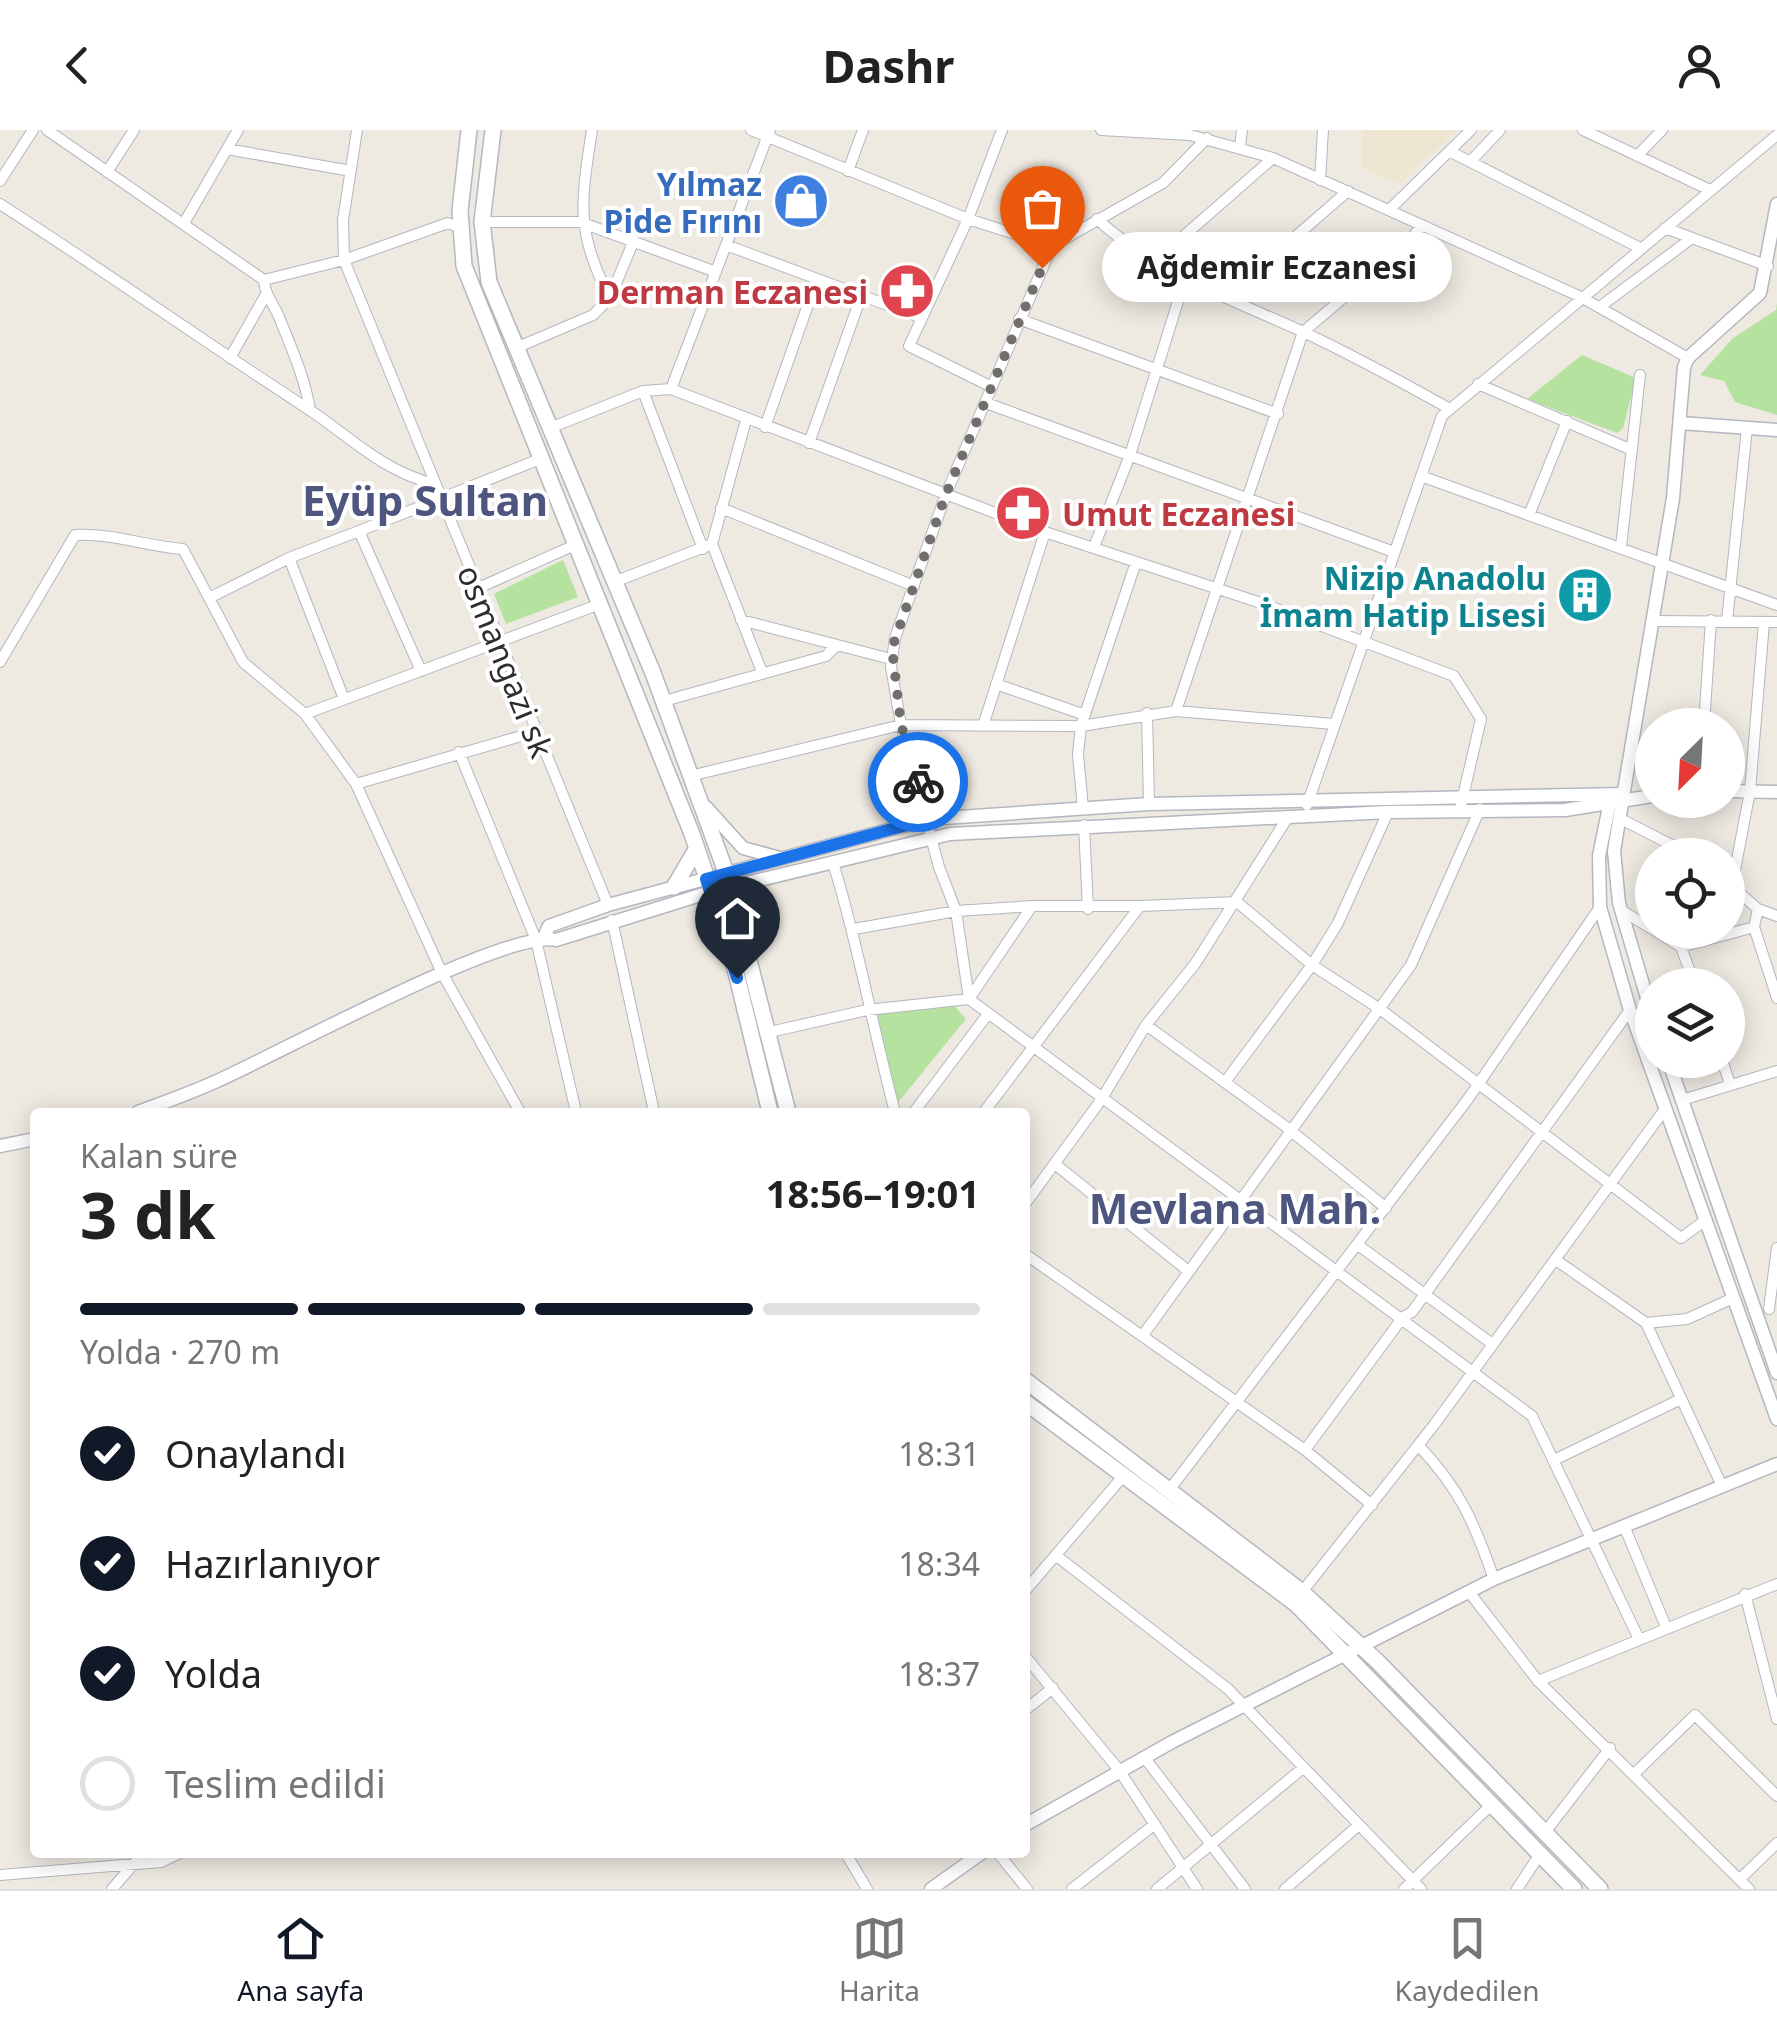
<!DOCTYPE html>
<html lang="tr">
<head>
<meta charset="utf-8">
<style>
  :root { --surface:#fff; --page:#f6f6f6; --text:#222; --muted:#767676; --line:#e0e0e0; --accent:#111827 }
  body { margin:0; font-family:"Noto Sans",sans-serif; background:var(--page); color:var(--text); height:100vh; display:flex; flex-direction:column; font-size:38px; white-space:nowrap }
  * { box-sizing:border-box; margin:0 }
  p { font-size:32px; color:var(--muted) }
  .icon { flex:none; width:55px; height:55px; fill:none; stroke:currentColor; stroke-width:2; stroke-linecap:round; stroke-linejoin:round }
  .map { position:relative; flex:1; overflow:hidden }
  .details { position:absolute; left:30px; top:978px; width:1000px; height:750px; display:flex; flex-direction:column; background:var(--surface); border-radius:10px; box-shadow:0 5px 25px #0003 }
  .details>* { flex:none }
  .needle { width:65px; rotate:204deg }
  .tools { position:absolute; left:1635px; top:578px; display:grid; gap:20px }
  .tools a { display:grid; place-items:center; width:110px; height:110px; border-radius:50%; background:var(--surface); box-shadow:0 5px 25px #0003; font-size:50px }
  .pin { position:absolute; display:grid; place-items:center; width:85px; height:85px; color:#fff; margin:-102px -42px; border-radius:50% 50% 50% 0; rotate:-45deg; box-shadow:0 0 10px #0007 }
  .pin .icon { rotate:45deg }
  .courier { position:absolute; display:grid; place-items:center; width:100px; height:100px; margin:-50px; border:8px solid #1a73e8; border-radius:50%; background:#fff; color:#222; box-shadow:0 2px 12px #0007 }
  .bubble { position:absolute; height:70px; border-radius:35px; background:var(--surface); box-shadow:0 5px 25px #0003; font-size:32px; font-weight:700; line-height:70px; text-align:center }
  .head em { font-style:normal; font-weight:700 }
  .head div { display:flex; flex-direction:column-reverse }
  .head { display:flex; align-items:center; justify-content:space-between; height:170px; padding:0 50px }
  h1 { font-size:65px; font-weight:700; line-height:75px }
  .bar { display:grid; grid-template-columns:repeat(4,1fr); gap:15px 10px; align-content:center; height:120px; padding:0 50px }
  .bar i { height:12px; border-radius:8px; background:var(--line) }
  .bar .selected { background:var(--accent) }
  .bar p { grid-column:span 4 }
  ol { padding:0 50px; list-style:none }
  li { display:flex; align-items:center; gap:30px; height:110px }
  li p { margin-inline-start:auto }
  li .icon { padding:10px; border-radius:50%; background:var(--accent); color:#fff; stroke-width:4 }
  li:last-child { color:var(--muted) }
  li i { width:55px; height:55px; border:5px solid var(--line); border-radius:50% }
  header { display:flex; justify-content:space-between; align-items:center; height:130px; padding:0 50px; background:var(--surface); font-size:45px; font-weight:700 }
  .menu { display:flex; justify-content:space-around; align-items:center; height:140px; border-top:2px solid var(--line); background:var(--surface); font-size:28px; color:var(--muted) }
  .menu a { display:grid; justify-items:center; gap:5px }
  .menu .selected { color:var(--accent) }
  .map>svg:first-child { display:block }
</style>
</head>
<body>
<header><svg class="icon" aria-label="back" viewBox="0 0 24 24"><path d="M15 5l-7 7 7 7"/></svg>Dashr<svg class="icon" aria-label="person" viewBox="0 0 24 24"><circle cx="12" cy="8" r="4"/><path d="M4 21q1-7 8-7t8 7"/></svg></header>
<div class="map">
<svg width="1777" height="1759" viewBox="0 0 1777 1759">
  <rect width="100%" height="100%" fill="#eee9e1"/>
  <!-- education -->
  <path fill="#efe6d1" d="M 1362,0 L 1457,0 L 1400,54 L 1362,38 Z"/>
  <!-- green -->
  <path fill="#b5e39f" d="M 1777,173 L 1777,285 L 1735,272 L 1724,251 L 1700,245 L 1733,208 L 1776,180 Z
    M 1582,225 L 1636,248 L 1623,298 L 1617,303 L 1527,269 Z
    M 563,430 L 578,467 L 506,494 L 494,464 Z
    M 950,871 L 966,889 L 896,975 L 870,885 Z"/>
  <g fill="none" stroke-linecap="round" stroke-linejoin="round">
    <!-- minor casing -->
    <g stroke="#b4b6c0" stroke-width="12">
      <path id="minor" d="M 47,0 L 264,150 L 344,130 L 448,93 L 460,98
        M 357,0 L 343,90 L 344,130 L 608,775
        M 751,0 L 968,89 L 1052,116
        M 1101,0 L 1190,5 L 1273,28 L 1581,167 L 1688,228
        M 1583,0 L 1710,60
        M 1207,8 L 1163,53 L 1052,116 L 946,364 L 895,508 L 891,537 L 901,595 L 939,737 L 956,781 L 969,869 L 1532,1286 L 1639,1509
        M 1240,16 L 1242,0
        M 227,19 L 351,41
        M 1451,22 L 1640,118
        M 1637,26 L 1662,0
        M 1470,32 L 1500,0
        M 848,41 L 863,0
        M 107,42 L 134,0
        M 1320,50 L 1323,0
        M 0,51 L 33,0
        M 0,74 C 103,140 202,210 305,277 C 350,306 380,340 434,354
        M 1391,78 L 1471,0
        M 1097,89 C 1155,142 1228,168 1299,200 C 1351,224 1400,251 1450,279
        M 482,92 L 580,92 L 716,142
        M 184,93 L 238,0
        M 1665,98 L 1768,136
        M 726,115 L 922,188
        M 1154,132 L 1273,28
        M 264,150 C 265,166 273,172 279,187 C 291,217 305,248 310,280
        M 1226,167 L 1348,61
        M 610,168 L 634,110
        M 1601,176 L 1692,108
        M 1019,189 L 1278,284
        M 518,217 L 593,185 L 610,168 C 575,102 581,71 592,0
        M 230,228 L 265,166
        M 1478,254 L 1632,320
        M 992,257 L 909,216 L 968,89 L 1002,0
        M 671,259 L 1045,402 L 1261,473 L 1454,546 L 1481,589 L 1461,675
        M 643,261 L 703,419
        M 986,273 L 1394,422
        M 765,297 L 817,149
        M 550,298 L 643,261 L 671,259 L 770,0
        M 809,313 L 862,164
        M 1421,346 L 1777,475
        M 721,378 L 914,456
        M 1529,385 L 1567,291
        M 712,414 L 762,542
        M 1094,417 L 1130,325 L 1185,149
        M 1621,417 L 1640,245
        M 289,428 L 344,569
        M 614,452 L 712,414 L 746,290
        M 476,459 L 575,415
        M 209,468 L 289,428 L 359,401
        M 741,490 L 891,529
        M 1654,491 L 1777,492
        M 1727,491 L 1747,298
        M 0,532 L 75,405 C 113,403 145,416 183,419 L 243,532 L 305,584 L 356,654 L 442,843 L 520,982
        M 421,541 L 359,401 L 540,329
        M 996,554 L 1085,585
        M 664,571 L 826,526 L 837,515
        M 1176,581 L 1303,202 L 1407,114 L 1422,95
        M 1147,583 L 1149,674
        M 305,584 L 600,474
        M 1704,595 L 1711,490
        M 983,596 L 1045,402
        M 459,622 L 536,810 L 576,982
        M 690,646 L 901,595 L 1081,596 L 1176,581 L 1334,594
        M 356,654 L 535,602
        M 1307,675 L 1442,286 L 1777,5
        M 1083,679 L 1078,624 L 1081,596 L 1136,432
        M 1619,688 L 1691,725
        M 1084,695 L 1088,779
        M 834,736 C 859,817 873,900 895,982
        M 1729,754 L 1758,779 L 1777,786
        M 1732,756 L 1750,661 L 1764,492
        M 1758,779 L 1754,797 L 1777,868
        M 1621,780 L 1652,799
        M 612,790 L 654,982
        M 854,799 L 956,781 L 1032,776
        M 1654,800 L 1681,817 L 1754,797
        M 1681,817 L 1695,855
        M 1146,895 L 1285,996 L 1386,1078
        M 770,902 L 867,880 L 969,869 L 1032,776 L 1140,776
        M 1722,930 L 1730,954
        M 1225,952 L 1312,835 L 1338,793 L 1388,682
        M 1682,970 L 1777,941
        M 914,982 L 988,884
        M 984,982 L 1140,776 L 1237,772 L 1312,835 L 1380,879 L 1681,1108 L 1703,1092
        M 1055,1034 L 1187,1140
        M 1025,1074 L 1101,970 L 1146,895 L 1195,834 L 1288,687
        M 1358,1115 L 1491,1213
        M 1025,1124 L 1305,1320 L 1372,1375
        M 1556,1130 L 1646,1193 L 1722,1356
        M 1769,1179 L 1777,1118
        M 1646,1193 L 1687,1189 L 1731,1169
        M 1143,1205 L 1411,835 L 1480,679
        M 1418,1315 C 1460,1359 1474,1392 1494,1449
        M 1305,1320 L 1403,1187 L 1412,1182 L 1630,880
        M 1556,1329 L 1679,1270
        M 1170,1359 L 1468,969 L 1600,777
        M 1625,1398 L 1666,1497
        M 1058,1427 L 1228,1559 L 1421,1759
        M 1025,1461 L 1125,1344
        M 1302,1462 L 1434,1295 L 1665,979
        M 1469,1462 L 1538,1551 L 1749,1759
        M 1745,1464 L 1777,1589
        M 1025,1526 L 1119,1640 L 1197,1759
        M 1538,1551 L 1777,1454
        M 1025,1580 L 1053,1558
        M 1144,1627 L 1245,1759
        M 1634,1644 L 1695,1585 L 1777,1666
        M 1546,1701 L 1610,1618
        M 845,1722 L 867,1759
        M 997,1722 L 1027,1759
        M 0,1745 L 161,1732 L 182,1722
        M 1740,1749 L 1777,1713
        M 112,1759 L 144,1722
        M 1072,1759 L 1155,1694
        M 1157,1759 L 1303,1638
        M 1285,1759 L 1359,1695
        M 1404,1759 L 1491,1675
        M 1517,1759 L 1540,1724"/>
    </g>
    <!-- tertiary casing -->
    <g stroke="#b4b6c0" stroke-width="15">
      <path id="tertiary" d="M 1680,293 L 1777,300
        M 1728,661 L 1777,662
        M 1611,667 L 1599,726 L 1600,777 L 1630,880 L 1777,1289
        M 706,677 L 743,718 L 780,728
        M 544,807 L 549,796 L 608,775 L 929,689 L 1149,674 L 1623,664
        M 1652,885 L 1619,773 L 1614,721 L 1673,368 L 1684,237 L 1688,228 L 1760,163 L 1777,74
        M 1668,930 L 1777,1243
        M 138,982 C 165,972 191,963 217,951 C 276,925 508,798 556,810 L 710,762 L 950,704 L 1388,682 L 1565,680 L 1652,666
        M 0,1016 L 35,1009
        M 1025,1695 L 1172,1612 L 1494,1449 L 1777,1334
        M 931,1759 L 983,1722"/>
    </g>
    <!-- secondary casing -->
    <g stroke="#b4b6c0" stroke-width="18">
      <path id="secondary" d="M 469,0 L 460,81 L 464,136 L 692,704 L 729,814 L 770,982
        M 493,0 L 482,92 L 489,152 L 653,543 L 727,745 L 788,982
        M 674,757 L 697,718
        M 1025,1250 L 1302,1462 L 1377,1531 L 1600,1759
        M 1025,1272 L 1296,1474 L 1574,1759"/>
    </g>
    <!-- minor -->
    <use href="#minor" stroke="#fff" stroke-width="10"/>
    <!-- tertiary -->
    <use href="#tertiary" stroke="#fff" stroke-width="12"/>
    <!-- secondary -->
    <use href="#secondary" stroke="#fff" stroke-width="15"/>
  </g>
  <g fill="none" stroke-linecap="round" stroke-linejoin="round">
    <!-- done -->
    <path stroke="#716f6c" stroke-width="10" stroke-dasharray="0 18" d="M 918,652 L 901,595 L 892,518 L 946,364 L 1042,138"/>
    <!-- route -->
    <path stroke="#1a73e8" stroke-width="12" d="M 737,848 L 706,749 L 929,689 L 918,652"/>
  </g>
  <!-- icons -->
  <defs>
    <g id="shop-disc" transform="scale(2.875)"><circle r="9.5" fill="#3f7fe0" stroke="#fff"/><path d="M-5-2.5h2.3a2.7 3.5 0 0 1 5.4 0H5L5.5 6h-11ZM-1.5-2.5h3a1.5 2.3 0 0 0-3 0Z" fill="#fff"/></g>
    <g id="pharmacy-disc" transform="scale(2.875)"><circle r="9.5" fill="#e0444e" stroke="#fff"/><path d="M-2-6h4v4h4v4h-4v4h-4v-4h-4v-4h4Z" fill="#fff"/></g>
    <g id="building-disc" transform="scale(2.875)"><circle r="9.5" fill="#0f9aa8" stroke="#fff"/><path d="M-4-6H4V6H1V3H-1V6H-4ZM-2.5-4.3h1.7v1.8h-1.7ZM.8-4.3h1.7v1.8H.8ZM-2.5-1h1.7V.8h-1.7ZM.8-1h1.7V.8H.8Z" fill="#fff"/></g>
  </defs>
  <g fill-rule="evenodd">
    <use href="#shop-disc" x="801" y="71"/>
    <use href="#pharmacy-disc" x="907" y="161"/>
    <use href="#pharmacy-disc" x="1023" y="383"/>
    <use href="#building-disc" x="1585" y="465"/>
  </g>
  <g text-anchor="middle" dominant-baseline="central" stroke-width="8" stroke-linejoin="round" paint-order="stroke">
    <!-- shop labels -->
    <g font-size="32" font-weight="bold" fill="#366cbe" stroke="#fff" text-anchor="end">
      <text x="762" y="53">Yılmaz<tspan x="762" dy="37">Pide Fırını</tspan></text>
    </g>
    <!-- health labels -->
    <g font-size="32" font-weight="bold" fill="#be3a42" stroke="#fff" text-anchor="end">
      <text x="868" y="161">Derman Eczanesi</text>
      <text x="1062" y="383" text-anchor="start">Umut Eczanesi</text>
    </g>
    <!-- culture labels -->
    <g font-size="32" font-weight="bold" fill="#0d838f" stroke="#fff" text-anchor="end">
      <text x="1546" y="447">Nizip Anadolu<tspan x="1546" dy="37">İmam Hatip Lisesi</tspan></text>
    </g>
    <!-- street labels -->
    <g font-size="32" fill="#2d2d2d" stroke="#fff">
      <text transform="translate(506 531) rotate(68)">osmangazi sk</text>
    </g>
    <!-- district labels -->
    <g font-size="42" font-weight="bold" fill="#4e557e" stroke="#fff">
      <text x="425" y="369">Eyüp Sultan</text>
      <text x="1235" y="1077">Mevlana Mah.</text>
    </g>
  </g>
</svg>
<div class="tools">
<a><svg class="needle" viewBox="-14 -14 28 28"><path d="M0-13l5 13h-10z" fill="#e53935"/><path d="M0 13l5-13h-10z" fill="#767676"/></svg></a>
<a><svg class="icon" aria-label="locate" viewBox="0 0 24 24"><circle cx="12" cy="12" r="6"/><path d="M12 2v4M12 18v4M2 12h4M18 12h4"/></svg></a>
<a><svg class="icon" aria-label="layers" viewBox="0 0 24 24"><path d="M12 4l9 5-9 5-9-5zM3 14l9 5 9-5"/></svg></a>
</div>
<div class="pin" style="left:1042px;top:138px;background:#ea580c"><svg class="icon" aria-label="bag" viewBox="0 0 24 24"><path d="M5 8h14l-1 12H6zM9 8a3 3 0 0 1 6 0"/></svg></div>
<div class="pin" style="left:737px;top:848px;background:#1f2937"><svg class="icon" aria-label="home" viewBox="0 0 24 24"><path d="M3 11l9-7 9 7M6 9v11h12V9"/></svg></div>
<div class="courier" style="left:918px;top:652px"><svg class="icon" aria-label="bike" viewBox="0 0 24 24"><circle cx="6" cy="16" r="4"/><circle cx="18" cy="16" r="4"/><path d="M6 16l4-8h5l3 8M10 8l3 8H6M13 5h3"/></svg></div>
<div class="bubble" style="left:1102px;top:102px;width:350px">Ağdemir Eczanesi</div>
<section class="details">
<div class="head"><div><h1>3 dk</h1><p>Kalan süre</p></div><em>18:56–19:01</em></div>
<div class="bar"><i class="selected"></i><i class="selected"></i><i class="selected"></i><i></i><p>Yolda · 270 m</p></div>
<ol>
<li><svg class="icon" aria-label="check" viewBox="0 0 24 24"><path d="M5 12l5 5 9-10"/></svg>Onaylandı<p>18:31</p></li>
<li><svg class="icon" aria-label="check" viewBox="0 0 24 24"><path d="M5 12l5 5 9-10"/></svg>Hazırlanıyor<p>18:34</p></li>
<li><svg class="icon" aria-label="check" viewBox="0 0 24 24"><path d="M5 12l5 5 9-10"/></svg>Yolda<p>18:37</p></li>
<li><i></i>Teslim edildi</li>
</ol>
</section>
</div>
<nav class="menu">
<a class="selected"><svg class="icon" aria-label="home" viewBox="0 0 24 24"><path d="M3 11l9-7 9 7M6 9v11h12V9"/></svg>Ana sayfa</a>
<a><svg class="icon" aria-label="map" viewBox="0 0 24 24"><path d="M3 6l6-2 6 2 6-2v14l-6 2-6-2-6 2zM9 4v14M15 6v14"/></svg>Harita</a>
<a><svg class="icon" aria-label="saved" viewBox="0 0 24 24"><path d="M7 4h10v16l-5-4-5 4z"/></svg>Kaydedilen</a>
</nav>
</body>
</html>
